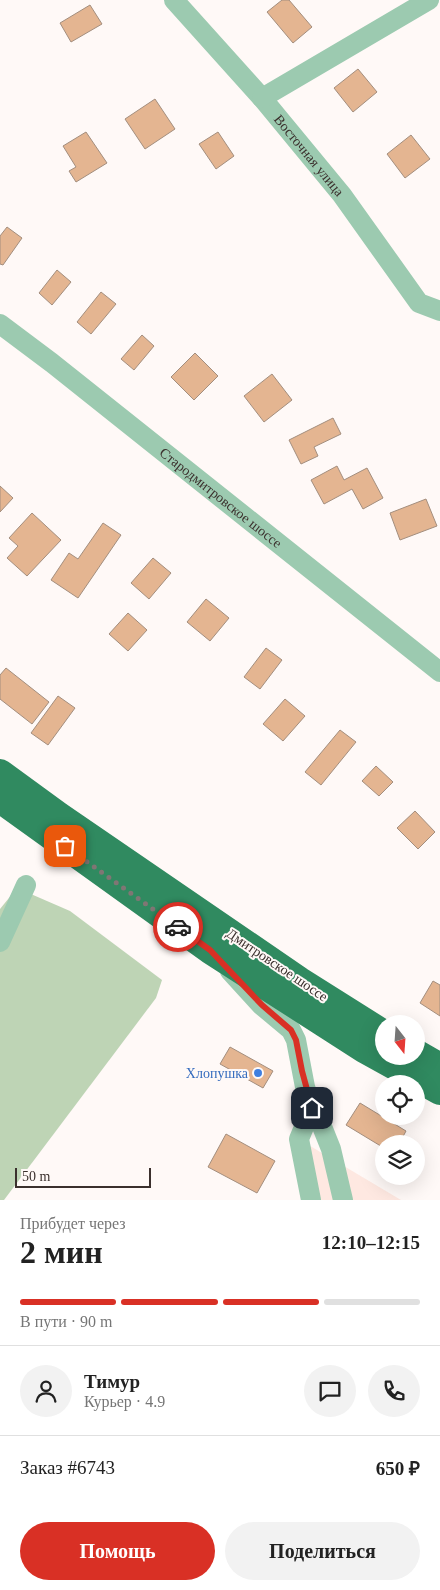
<!DOCTYPE html>
<html lang="ru">
<head>
<meta charset="utf-8">
<style>
  :root { --surface:#fff; --page:#f2f2f2; --text:#222; --muted:#767676; --line:#e0e0e0; --accent:#d93025 }
  body { margin:0; font-family:"Times New Roman",serif; background:var(--page); color:var(--text); height:100vh; display:flex; flex-direction:column; font-size:19px; white-space:nowrap }
  * { box-sizing:border-box; margin:0 }
  p { font-size:16px; color:var(--muted) }
  .icon { flex:none; width:28px; height:28px; fill:none; stroke:currentColor; stroke-width:2; stroke-linecap:round; stroke-linejoin:round }
  .map { position:relative; height:1200px; overflow:hidden }
  .details { display:flex; flex-direction:column; background:var(--surface); flex:1 }
  .details>* { flex:none }
  .needle { width:32px; rotate:163deg }
  .controls { position:absolute; left:375px; top:1015px; display:grid; gap:10px }
  .controls a { display:grid; place-items:center; width:50px; height:50px; border-radius:50%; background:var(--surface); box-shadow:0 5px 20px #0002; font-size:25px }
  .scale { position:absolute; left:15px; bottom:12px; width:136px; box-sizing:border-box; padding-left:5px; border:2px solid #3b302d; border-top:0; font-size:14px; line-height:18px; white-space:nowrap; color:#3b302d; -webkit-text-stroke:4px #fff9f7; paint-order:stroke }
  .pin { position:absolute; display:grid; place-items:center; width:42px; height:42px; color:#fff; margin:-21px; border-radius:10px; box-shadow:0 2px 8px #0006 }
  .courier { position:absolute; display:grid; place-items:center; width:50px; height:50px; margin:-25px; border:4px solid #d93025; border-radius:50%; background:#fff; color:#222; box-shadow:0 1px 6px #0007 }
  .summary em { font-style:normal; font-weight:700 }
  .summary div { display:flex; flex-direction:column-reverse }
  .summary { display:flex; align-items:center; justify-content:space-between; height:85px; padding:0 20px }
  h1 { font-size:32px; font-weight:700; line-height:38px }
  .bar { display:grid; grid-template-columns:repeat(4,1fr); gap:8px 5px; align-content:center; height:60px; padding:0 20px }
  .bar i { height:6px; border-radius:4px; background:var(--line) }
  .bar .active { background:var(--accent) }
  .bar p { grid-column:span 4 }
  .line { display:flex; align-items:center; gap:12px; padding:0 20px; border-top:1px solid var(--line) }
  .line div { flex:1 }
  .round { display:grid; place-items:center; flex:none; width:52px; height:52px; border-radius:26px; background:var(--page) }
  .action { display:flex; gap:10px; margin-top:auto; padding:10px 20px }
  .action a { flex:1; height:58px; border-radius:30px; background:var(--accent); color:#fff; font-size:20px; font-weight:700; line-height:58px; text-align:center }
  .action a+a { background:var(--page); color:var(--text) }
  .map>svg:first-child { display:block }
</style>
</head>
<body>
<div class="map">
<svg width="440" height="1200" viewBox="0 0 440 1200">
  <rect width="100%" height="100%" fill="#fff9f7"/>
  <!-- built -->
  <path fill="#fee8e1" d="M 290,1134 L 401,1200 L 302,1200 Z"/>
  <!-- green -->
  <path fill="#bed4b5" d="M 17,888 L 70,911 L 162,980 L 156,998 L 4,1200 L 0,1200 L 0,909 Z"/>
  <!-- building -->
  <path fill="#e4b591" stroke="#a38e7e" d="M 282,0 L 289,0 L 312,27 L 293,43 L 267,12 Z
    M 90,5 L 102,24 L 71,42 L 60,23 Z
    M 358,69 L 377,92 L 353,112 L 334,88 Z
    M 155,99 L 175,129 L 145,149 L 125,119 Z
    M 86,132 L 107,163 L 76,182 L 69,171 L 76,167 L 63,146 Z
    M 218,132 L 234,156 L 216,169 L 199,144 Z
    M 411,135 L 430,159 L 405,178 L 387,154 Z
    M 7,227 L 22,238 L 3,265 L 0,264 L 0,236 Z
    M 57,270 L 71,282 L 52,305 L 39,293 Z
    M 101,292 L 116,304 L 91,334 L 77,322 Z
    M 142,335 L 154,346 L 134,370 L 121,359 Z
    M 195,353 L 218,376 L 194,400 L 171,377 Z
    M 272,374 L 292,400 L 264,422 L 244,396 Z
    M 333,418 L 341,434 L 314,447 L 318,456 L 301,464 L 289,440 Z
    M 337,466 L 344,480 L 367,468 L 383,498 L 363,509 L 352,489 L 324,504 L 311,480 Z
    M 0,486 L 13,498 L 0,512 Z
    M 426,499 L 437,526 L 400,540 L 390,513 Z
    M 32,513 L 61,540 L 27,576 L 7,558 L 18,546 L 9,538 Z
    M 103,523 L 121,535 L 78,598 L 51,580 L 69,553 L 78,559 Z
    M 153,558 L 171,573 L 149,599 L 131,583 Z
    M 206,599 L 229,618 L 210,641 L 187,622 Z
    M 128,613 L 147,630 L 128,651 L 109,634 Z
    M 266,648 L 282,660 L 260,689 L 244,677 Z
    M 6,668 L 49,702 L 32,724 L 0,699 L 0,675 Z
    M 58,696 L 75,708 L 48,745 L 31,733 Z
    M 285,699 L 305,716 L 283,741 L 263,724 Z
    M 340,730 L 356,742 L 321,785 L 305,772 Z
    M 376,766 L 393,782 L 379,796 L 362,781 Z
    M 415,811 L 435,832 L 418,849 L 397,828 Z
    M 433,981 L 440,985 L 440,1016 L 420,1003 Z
    M 230,1047 L 273,1071 L 263,1088 L 220,1064 Z
    M 360,1103 L 406,1131 L 399,1144 L 384,1144 L 384,1148 L 346,1125 Z
    M 226,1134 L 275,1161 L 257,1193 L 208,1167 Z"/>
  <g fill="none" stroke-linecap="round" stroke-linejoin="round">
    <!-- minor -->
    <g stroke="#9ccab0" stroke-width="20">
      <path id="s1" d="M 174,0 L 262,98 L 342,195 L 419,303 L 440,311"/>
      <path d="M 262,98 L 429,0"/>
      <path id="s2" d="M 0,324 L 52,363 L 440,672"/>
      <path d="M 0,942 L 26,885"/>
      <path d="M 230,971 L 261,1005 L 291,1030 L 296,1040 L 305,1087 L 312,1108 L 321,1124 L 331,1149 L 343,1200"/>
      <path d="M 311,1200 L 299,1139 L 312,1108"/>
    </g>
    <!-- highway -->
    <path stroke="#308a60" stroke-width="28" d="M 0,773 L 59,816 L 300,981 L 384,1034
      M 0,799 L 210,950 L 364,1049 L 440,1091
      M 416,1053 L 440,1067"/>
  </g>
  <g fill="none" stroke-linecap="round" stroke-linejoin="round">
    <!-- done -->
    <path stroke="#807674" stroke-width="5" stroke-dasharray="0 9" d="M 65,846 L 178,927"/>
    <!-- route -->
    <path stroke="#d93025" stroke-width="6" d="M 178,927 L 210,950 L 262,1005 L 291,1030 L 296,1040 L 302,1071 L 312,1108"/>
  </g>
  <!-- markers -->
  <circle fill="#3f7fe0" stroke="#fff9f7" stroke-width="2" cx="258" cy="1073" r="5"/>
  <g text-anchor="middle" dominant-baseline="central" stroke-width="4" stroke-linejoin="round" paint-order="stroke">
    <!-- street labels -->
    <g font-size="14" fill="#3b302d" stroke="#fff9f7">
      <text stroke="none"><textPath href="#s1" startOffset="206">Восточная улица</textPath></text>
      <text stroke="none"><textPath href="#s2" startOffset="281">Стародмитровское шоссе</textPath></text>
      <text transform="translate(277 965) rotate(34)">Дмитровское шоссе</text>
    </g>
    <!-- shop labels -->
    <g font-size="14" fill="#366cbe" stroke="#fff9f7" text-anchor="end">
      <text x="248" y="1073">Хлопушка</text>
    </g>
  </g>
</svg>
<div class="controls">
<a><svg class="needle" viewBox="-14 -14 28 28"><path d="M0-13l5 13h-10z" fill="#e53935"/><path d="M0 13l5-13h-10z" fill="#767676"/></svg></a>
<a><svg class="icon" aria-label="locate" viewBox="0 0 24 24"><circle cx="12" cy="12" r="6"/><path d="M12 2v4M12 18v4M2 12h4M18 12h4"/></svg></a>
<a><svg class="icon" aria-label="layers" viewBox="0 0 24 24"><path d="M12 4l9 5-9 5-9-5zM3 14l9 5 9-5"/></svg></a>
</div>
<div class="scale">50 m</div>
<div class="pin" style="left:65px;top:846px;background:#ea580c"><svg class="icon" aria-label="bag" viewBox="0 0 24 24"><path d="M5 8h14l-1 12H6zM9 8a3 3 0 0 1 6 0"/></svg></div>
<div class="pin" style="left:312px;top:1108px;background:#1f2937"><svg class="icon" aria-label="home" viewBox="0 0 24 24"><path d="M3 11l9-7 9 7M6 9v11h12V9"/></svg></div>
<div class="courier" style="left:178px;top:927px"><svg class="icon" aria-label="car" viewBox="0 0 24 24"><path d="M5 17H2v-5l4-1 3-4h7l3 4 3 1v5h-3M9 17h6M6 11h13"/><circle cx="7" cy="17" r="2"/><circle cx="17" cy="17" r="2"/></svg></div>
</div>
<section class="details">
<div class="summary"><div><h1>2 мин</h1><p>Прибудет через</p></div><em>12:10–12:15</em></div>
<div class="bar"><i class="active"></i><i class="active"></i><i class="active"></i><i></i><p>В пути · 90 m</p></div>
<div class="line" style="height:90px"><a class="round"><svg class="icon" aria-label="person" viewBox="0 0 24 24"><circle cx="12" cy="8" r="4"/><path d="M4 21q1-7 8-7t8 7"/></svg></a><div><b>Тимур</b><p>Курьер · 4.9</p></div><a class="round"><svg class="icon" aria-label="chat" viewBox="0 0 24 24"><path d="M4 5h16v11H9l-5 4z"/></svg></a><a class="round"><svg class="icon" aria-label="phone" viewBox="0 0 24 24"><path d="M5 4h4l2 5-3 2q2 4 5 5l2-3 5 2v4C11 20 4 13 5 4z"/></svg></a></div>
<div class="line" style="height:65px"><div>Заказ #6743</div><b>650 ₽</b></div>
<div class="action"><a>Помощь</a><a>Поделиться</a></div>
</section>
</body>
</html>
